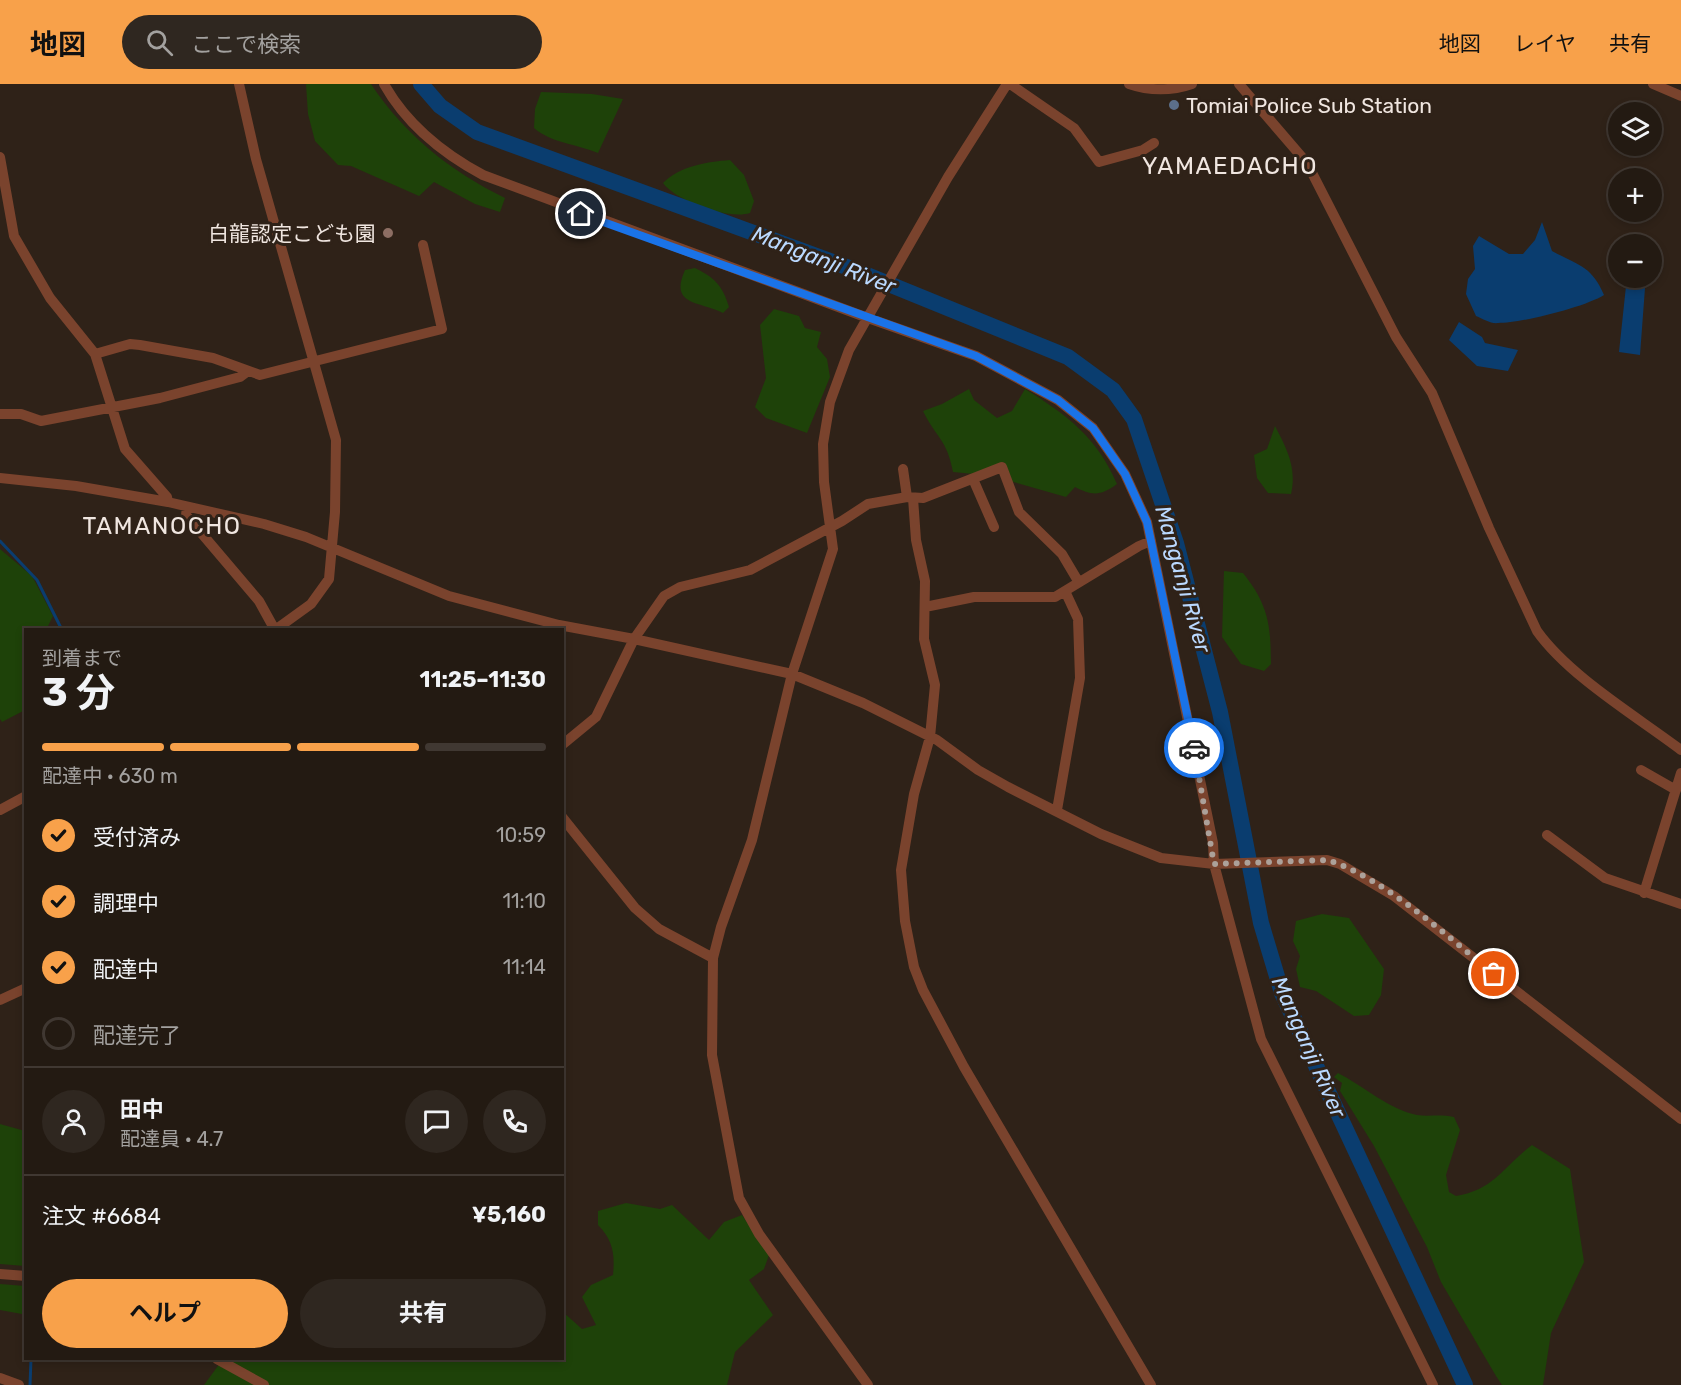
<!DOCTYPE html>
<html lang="ja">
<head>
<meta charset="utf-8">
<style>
  :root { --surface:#231a12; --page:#2f2720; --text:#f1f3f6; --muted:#a3a19f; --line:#403832; --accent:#f8a14a }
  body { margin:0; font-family:Rubik,"Noto Sans JP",sans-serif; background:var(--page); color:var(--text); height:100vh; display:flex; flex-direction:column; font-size:22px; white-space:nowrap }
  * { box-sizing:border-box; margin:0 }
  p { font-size:20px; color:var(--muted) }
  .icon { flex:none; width:33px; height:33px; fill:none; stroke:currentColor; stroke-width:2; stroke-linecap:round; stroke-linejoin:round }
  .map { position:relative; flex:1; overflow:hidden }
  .details { position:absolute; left:24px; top:544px; width:540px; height:732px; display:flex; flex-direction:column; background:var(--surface); border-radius:0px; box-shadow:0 3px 9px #0003,0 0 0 2px var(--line) }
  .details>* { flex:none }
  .buttons { position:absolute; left:1608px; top:18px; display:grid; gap:12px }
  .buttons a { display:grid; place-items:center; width:54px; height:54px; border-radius:50%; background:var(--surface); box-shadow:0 3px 9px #0003,0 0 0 2px var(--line); font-size:30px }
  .pin { position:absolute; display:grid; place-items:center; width:51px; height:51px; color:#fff; margin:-26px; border:3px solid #fff; border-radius:50%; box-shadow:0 2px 6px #0007 }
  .courier { position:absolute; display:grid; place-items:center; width:60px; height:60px; margin:-30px; border:4px solid #1a73e8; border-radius:50%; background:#fff; color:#222; box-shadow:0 2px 8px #0007 }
  .overview em { font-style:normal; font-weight:700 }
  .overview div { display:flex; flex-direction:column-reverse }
  .overview { display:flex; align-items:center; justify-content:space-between; height:102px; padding:0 18px }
  h1 { font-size:39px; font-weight:700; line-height:45px }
  .bar { display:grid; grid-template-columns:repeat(4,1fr); gap:9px 6px; align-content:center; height:72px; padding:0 18px }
  .bar i { height:8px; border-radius:4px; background:var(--line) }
  .bar .on { background:var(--accent) }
  .bar p { grid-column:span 4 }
  .line { display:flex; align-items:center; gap:15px; padding:0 18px; border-top:2px solid var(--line) }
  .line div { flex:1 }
  .round { display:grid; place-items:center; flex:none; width:63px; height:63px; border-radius:32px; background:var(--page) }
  ol { padding:0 18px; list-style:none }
  li { display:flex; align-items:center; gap:18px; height:66px }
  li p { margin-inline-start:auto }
  li .icon { padding:6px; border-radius:50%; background:var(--accent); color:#111; stroke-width:4 }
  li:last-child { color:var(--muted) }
  li i { width:33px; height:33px; border:3px solid var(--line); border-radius:50% }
  .primary-button { display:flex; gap:12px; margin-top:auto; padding:12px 18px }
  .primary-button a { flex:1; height:69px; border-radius:36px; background:var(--accent); color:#111; font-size:24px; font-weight:700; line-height:69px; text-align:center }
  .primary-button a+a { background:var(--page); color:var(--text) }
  header { display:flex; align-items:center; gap:36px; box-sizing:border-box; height:84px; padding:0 30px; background:var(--accent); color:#111 }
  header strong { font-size:28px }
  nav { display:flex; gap:33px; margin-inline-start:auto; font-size:21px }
  .search { width:420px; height:54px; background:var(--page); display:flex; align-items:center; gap:15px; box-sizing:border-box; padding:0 21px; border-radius:33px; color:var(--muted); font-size:22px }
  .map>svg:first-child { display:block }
</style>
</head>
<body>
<header>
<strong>地図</strong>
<div class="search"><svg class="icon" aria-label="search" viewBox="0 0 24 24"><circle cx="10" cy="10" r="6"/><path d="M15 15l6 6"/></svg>ここで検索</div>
<nav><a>地図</a><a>レイヤ</a><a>共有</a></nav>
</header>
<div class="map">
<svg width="1681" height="1301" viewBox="0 0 1681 1301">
  <rect width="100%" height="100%" fill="#2f2218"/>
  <!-- green -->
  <path fill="#1e4209" d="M 306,0 L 371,0 C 405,51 450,87 505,114 L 500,128 L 475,120 L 434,98 L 419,112 L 351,82 L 338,81 L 315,57 L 308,30 Z
    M 541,8 L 592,10 L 623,15 L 598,69 C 577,60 551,59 534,44 L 535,25 Z
    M 730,76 L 744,91 L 754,117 L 750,129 C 728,136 676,117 663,99 C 680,82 706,78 730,76 Z
    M 695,184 C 714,193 723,202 729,223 L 723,229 C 699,217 669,222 685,186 Z
    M 774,225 L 799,232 L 805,244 L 821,248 L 817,263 L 827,275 L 830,293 L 807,349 L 766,334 L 755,323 L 766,294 L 760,241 Z
    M 969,305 L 974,316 L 997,334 L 1012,327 L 1025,305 C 1067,331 1097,353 1117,400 C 1101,412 1092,412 1075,403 L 1066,413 L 1010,397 L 1004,378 L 974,390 L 953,388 C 947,355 936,354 923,327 L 942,320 Z
    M 1275,342 C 1287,365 1297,384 1291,410 L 1268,409 L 1257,394 L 1254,371 L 1267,365 Z
    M 0,465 L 32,492 L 53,532 L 46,546 L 26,546 L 25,626 L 2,638 L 0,635 Z
    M 1224,487 L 1243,489 C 1268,520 1271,541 1271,580 L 1264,587 L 1241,580 L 1222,553 Z
    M 1322,830 L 1349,834 L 1384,885 L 1381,911 L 1369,931 L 1354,932 L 1316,907 L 1300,903 L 1296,885 L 1300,872 L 1293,857 L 1296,837 Z
    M 1338,989 C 1362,1001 1390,1026 1417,1031 C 1428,1033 1440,1030 1454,1033 L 1460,1046 L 1446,1091 L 1449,1108 L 1456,1112 C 1494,1106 1504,1082 1532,1061 L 1570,1085 L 1584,1178 L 1551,1249 L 1543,1301 L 1502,1301 L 1496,1292 L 1441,1198 L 1427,1163 L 1374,1062 L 1340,1007 L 1342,999 L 1334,993 Z
    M 0,1040 L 25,1047 L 25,1182 L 0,1180 Z
    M 626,1119 L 660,1125 L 672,1121 L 709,1156 L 724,1138 L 742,1131 L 769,1171 L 764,1185 L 749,1196 L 773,1231 L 735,1268 L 727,1301 L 204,1301 L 223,1275 L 562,1275 L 563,1228 L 582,1245 L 596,1241 L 582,1213 L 591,1201 L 613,1191 C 615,1170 613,1156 598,1141 L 598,1127 Z
    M 0,1200 L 25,1202 L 25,1227 L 22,1230 L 0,1226 Z"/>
  <!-- water -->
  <path fill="#0a3d6f" d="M 1542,138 L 1552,167 C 1578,181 1592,182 1604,211 C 1585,223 1522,239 1498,239 C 1491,240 1483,235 1476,232 L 1466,210 L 1468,195 L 1475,185 L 1473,162 L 1479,152 L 1509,170 L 1523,170 L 1535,156 Z
    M 1626,202 L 1645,204 L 1640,271 L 1619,268 Z
    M 1459,238 L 1482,253 L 1485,259 L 1518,266 L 1508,287 L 1477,282 L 1449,256 Z"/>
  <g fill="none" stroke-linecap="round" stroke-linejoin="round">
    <!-- stream -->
    <path stroke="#0a3d6f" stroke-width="3" d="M 0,457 L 37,496 L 62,546
      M 30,1301 L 31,1275"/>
    <!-- river -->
    <path stroke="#0a3d6f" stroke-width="16" d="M 421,0 L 440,22 L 477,48 L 852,185 L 1068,273 L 1113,306 L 1134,335 L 1176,459 L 1220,628 L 1261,839 L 1282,909 L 1465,1301"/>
    <!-- minor -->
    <path stroke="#7a432d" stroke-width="10" d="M 239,0 L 256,75 L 336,356 L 335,428 L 329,495 L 311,520 L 275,546
      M 384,0 C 407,41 442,69 483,91 L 868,234 L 976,272 L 1058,316 L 1093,344 L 1125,390 L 1147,438 L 1213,759 L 1214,780 L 1261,955 L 1433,1301
      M 1010,0 L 1074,44 L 1099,78 L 1143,66 L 1154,59
      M 1129,0 C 1149,7 1172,7 1192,0
      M 1239,0 L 1307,79 L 1396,253 L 1432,309 L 1489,444 L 1537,547 C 1569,592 1636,632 1681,666
      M 1653,0 L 1681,12
      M 0,73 L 14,152 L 50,214 L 95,270 L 125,365 L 167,413 L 168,418
      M 95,270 L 130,260 L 140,261 L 213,274 L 260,291 L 442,245 L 423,161
      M 0,330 L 21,330 L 41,337 L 160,314 L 240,293 L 248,287
      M 903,385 L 907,413
      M 0,394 L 76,402 L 168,418 L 264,440 L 306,453 L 449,512 L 559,541 L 634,555 L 792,590 L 863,619 L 937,656 L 978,686 L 1008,703 L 1101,750 L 1161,774 L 1214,780 L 1327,776 L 1340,780 L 1394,812 L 1681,1035
      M 973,395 L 994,443
      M 913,414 L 916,456 L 925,497 L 924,555 L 935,601 L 930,653 L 914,710 L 901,786 L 905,837 L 914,883 L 923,906 L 964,983 L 1151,1301
      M 187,423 L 186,431 L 259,517 L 275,546
      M 925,523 L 974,513 L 1055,513 L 1139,462 L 1151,457
      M 562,661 L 596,633 L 634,555 L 664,512 L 680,503 L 750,486 L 842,437 L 868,420 L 907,413 L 923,414 L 1002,383 L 1019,428 L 1062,470 L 1078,497
      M 1641,686 L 1676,706
      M 0,726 L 26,712
      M 1057,726 L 1080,594 L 1078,535 L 1065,507
      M 562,733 L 635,824 L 659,845 L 713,874
      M 1547,751 L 1605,794 L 1681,820
      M 1644,809 L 1681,689
      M 0,916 L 26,904
      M 0,1190 L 26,1192
      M 217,1275 L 264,1301
      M 0,1294 L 19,1301
      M 868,1301 L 759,1150 L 739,1114 L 712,971 L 713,874 L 721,843 L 752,756 L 792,590 L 833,465 L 824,398 L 823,360 L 830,318 L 849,266 L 948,93 L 1007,0"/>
  </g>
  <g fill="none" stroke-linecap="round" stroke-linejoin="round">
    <!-- done -->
    <path stroke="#aca19a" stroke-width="6" stroke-dasharray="0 10.8" d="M 1194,664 L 1214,780 L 1327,776 C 1383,793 1448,853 1494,890"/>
    <!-- route -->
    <path stroke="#1a73e8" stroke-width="8" d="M 581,130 L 976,272 L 1058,316 L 1093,344 L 1125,390 L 1147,438 L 1194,664"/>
  </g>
  <!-- markers -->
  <circle fill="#5c6f8a" stroke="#2f2218" stroke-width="2" cx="1174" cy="21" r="6"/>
  <circle fill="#8d6e63" stroke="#2f2218" stroke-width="2" cx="388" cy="149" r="6"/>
  <g text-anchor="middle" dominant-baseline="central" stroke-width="6" stroke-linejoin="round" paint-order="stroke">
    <!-- poi labels -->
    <g font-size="21" fill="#f0e6e0" stroke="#2f2218" text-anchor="start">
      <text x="1186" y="21">Tomiai Police Sub Station</text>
      <text x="376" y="149" text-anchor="end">白龍認定こども園</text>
    </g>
    <!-- water labels -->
    <g font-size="22" font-style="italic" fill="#bad9ff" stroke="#2f2218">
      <text transform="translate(824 176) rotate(21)">Manganji River</text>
      <text transform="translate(1183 495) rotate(74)">Manganji River</text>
      <text transform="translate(1309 963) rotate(66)">Manganji River</text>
    </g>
    <!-- quarter labels -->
    <g font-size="24" letter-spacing="1.5" fill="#f0e6e0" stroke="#2f2218">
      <text x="1230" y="82">YAMAEDACHO</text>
      <text x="162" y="442">TAMANOCHO</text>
    </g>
  </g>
</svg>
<div class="buttons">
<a><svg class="icon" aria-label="layers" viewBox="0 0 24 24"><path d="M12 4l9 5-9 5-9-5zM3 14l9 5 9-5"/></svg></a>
<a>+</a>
<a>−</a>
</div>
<div class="pin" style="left:1494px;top:890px;background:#ea580c"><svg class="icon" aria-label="bag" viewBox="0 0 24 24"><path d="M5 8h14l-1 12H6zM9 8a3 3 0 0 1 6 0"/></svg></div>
<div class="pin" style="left:581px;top:130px;background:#1f2937"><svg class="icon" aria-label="home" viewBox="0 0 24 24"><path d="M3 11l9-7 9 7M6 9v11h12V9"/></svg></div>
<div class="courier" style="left:1194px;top:664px"><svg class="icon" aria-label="car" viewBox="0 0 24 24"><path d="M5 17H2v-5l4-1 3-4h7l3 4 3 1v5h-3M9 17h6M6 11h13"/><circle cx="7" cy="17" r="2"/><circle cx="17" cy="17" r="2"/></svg></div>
<section class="details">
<div class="overview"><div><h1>3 分</h1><p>到着まで</p></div><em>11:25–11:30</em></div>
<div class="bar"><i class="on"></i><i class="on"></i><i class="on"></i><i></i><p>配達中 · 630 m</p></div>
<ol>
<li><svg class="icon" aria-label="check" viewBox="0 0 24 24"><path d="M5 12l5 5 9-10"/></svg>受付済み<p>10:59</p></li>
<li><svg class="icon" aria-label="check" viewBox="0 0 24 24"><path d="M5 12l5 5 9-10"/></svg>調理中<p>11:10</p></li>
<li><svg class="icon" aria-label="check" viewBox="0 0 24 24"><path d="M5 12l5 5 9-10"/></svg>配達中<p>11:14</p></li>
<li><i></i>配達完了</li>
</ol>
<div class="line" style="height:108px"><a class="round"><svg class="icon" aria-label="person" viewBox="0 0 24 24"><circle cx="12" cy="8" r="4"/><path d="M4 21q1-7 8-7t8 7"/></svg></a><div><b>田中</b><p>配達員 · 4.7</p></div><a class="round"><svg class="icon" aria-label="chat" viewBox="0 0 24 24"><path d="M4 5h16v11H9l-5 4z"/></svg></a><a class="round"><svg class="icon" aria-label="phone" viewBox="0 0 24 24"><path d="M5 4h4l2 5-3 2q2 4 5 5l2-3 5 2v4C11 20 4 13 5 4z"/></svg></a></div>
<div class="line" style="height:78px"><div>注文 #6684</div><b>¥5,160</b></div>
<div class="primary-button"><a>ヘルプ</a><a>共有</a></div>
</section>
</div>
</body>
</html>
